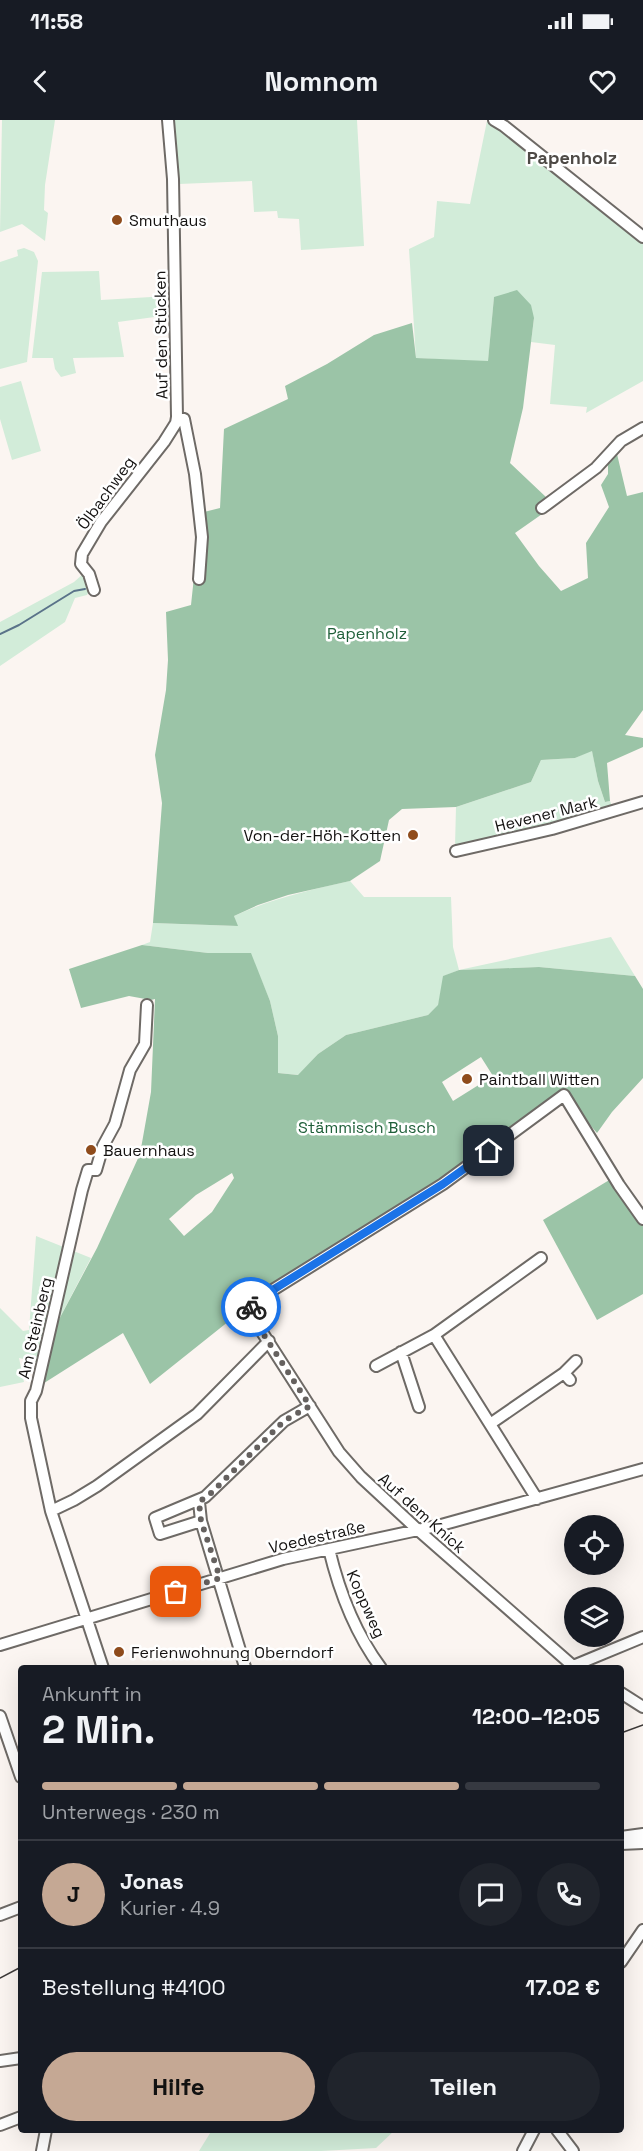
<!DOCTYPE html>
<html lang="de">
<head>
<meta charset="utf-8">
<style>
  :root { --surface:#171b24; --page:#20242c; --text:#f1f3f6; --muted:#9ea1a6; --line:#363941; --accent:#c5a894 }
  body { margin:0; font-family:"Space Grotesk",sans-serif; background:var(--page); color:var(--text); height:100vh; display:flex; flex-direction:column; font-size:22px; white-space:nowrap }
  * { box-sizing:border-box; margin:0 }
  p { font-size:20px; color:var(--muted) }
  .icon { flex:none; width:33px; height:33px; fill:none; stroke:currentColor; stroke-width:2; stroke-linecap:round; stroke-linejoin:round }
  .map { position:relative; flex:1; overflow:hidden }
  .sheet { position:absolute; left:18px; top:1545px; width:606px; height:468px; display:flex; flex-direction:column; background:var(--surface); border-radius:6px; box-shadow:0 6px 24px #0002 }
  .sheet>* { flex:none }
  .tools { position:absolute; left:564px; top:1395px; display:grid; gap:12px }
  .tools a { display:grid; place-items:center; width:60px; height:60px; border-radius:50%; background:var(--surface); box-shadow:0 6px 24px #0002; font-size:30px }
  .pin { position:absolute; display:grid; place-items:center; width:51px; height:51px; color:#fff; margin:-26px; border-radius:12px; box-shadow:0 3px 9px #0006 }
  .courier { position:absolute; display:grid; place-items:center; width:60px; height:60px; margin:-30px; border:4px solid #1a73e8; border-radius:50%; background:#fff; color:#222; box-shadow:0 2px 8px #0007 }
  .head em { font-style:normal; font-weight:800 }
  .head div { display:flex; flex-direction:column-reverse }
  .head { display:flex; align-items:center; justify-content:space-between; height:102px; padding:0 24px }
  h1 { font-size:39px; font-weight:800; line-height:45px }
  .bar { display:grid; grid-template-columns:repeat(4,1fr); gap:9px 6px; align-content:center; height:72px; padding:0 24px }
  .bar i { height:8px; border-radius:4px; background:var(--line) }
  .bar .active { background:var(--accent) }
  .bar p { grid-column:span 4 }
  .line { display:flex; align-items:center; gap:15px; padding:0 24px; border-top:2px solid var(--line) }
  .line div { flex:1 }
  .round { display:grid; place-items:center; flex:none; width:63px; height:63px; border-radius:32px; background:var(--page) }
  .button { display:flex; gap:12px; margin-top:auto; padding:12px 24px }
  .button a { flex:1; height:69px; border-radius:36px; background:var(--accent); color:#111; font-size:24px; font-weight:800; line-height:69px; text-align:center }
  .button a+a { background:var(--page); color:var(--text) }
  .status { display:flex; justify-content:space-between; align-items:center; height:42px; padding:0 30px; background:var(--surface); direction:ltr }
  .status svg { height:16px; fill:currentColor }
  header { display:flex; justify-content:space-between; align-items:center; height:78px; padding:0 24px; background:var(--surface); font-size:27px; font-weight:800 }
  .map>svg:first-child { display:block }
</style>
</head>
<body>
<div class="status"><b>11:58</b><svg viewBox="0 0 49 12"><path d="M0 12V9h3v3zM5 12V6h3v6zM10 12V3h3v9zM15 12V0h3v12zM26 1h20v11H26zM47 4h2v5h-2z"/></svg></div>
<header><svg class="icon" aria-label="back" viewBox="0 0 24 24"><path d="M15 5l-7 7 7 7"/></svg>Nomnom<svg class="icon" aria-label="heart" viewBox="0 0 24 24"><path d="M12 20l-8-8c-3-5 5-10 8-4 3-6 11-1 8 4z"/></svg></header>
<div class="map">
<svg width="643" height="2031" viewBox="0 0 643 2031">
  <rect width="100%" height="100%" fill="#fbf5f1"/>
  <!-- green -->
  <path fill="#d2ecd9" d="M 2,0 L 55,0 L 45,65 L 44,90 L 48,93 L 45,121 L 22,104 L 0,112 Z
    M 174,0 L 357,0 L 364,126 L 301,130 L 299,99 L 278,98 L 277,91 L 254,92 L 252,61 L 179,64 Z
    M 487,1 L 643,122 L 643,261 L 586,293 L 587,287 L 550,284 L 555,225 L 531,222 L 534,199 L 494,177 L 488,242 L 416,238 L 409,129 L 434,117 L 437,81 L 470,84 Z
    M 24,128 L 34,132 L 38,141 L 27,242 L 0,249 L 0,142 L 18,136 L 17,130 Z
    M 99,151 L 101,180 L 168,176 L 169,195 L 118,202 L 124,237 L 73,238 L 76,253 L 61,257 L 55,249 L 53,238 L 32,238 L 42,152 Z
    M 21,261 L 41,331 L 12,340 L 0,299 L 0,267 Z
    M 83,454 L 90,470 L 87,475 L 75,478 L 65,502 L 0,546 L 0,502 L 74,462 Z
    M 592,630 L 598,661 L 605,682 L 610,681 L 612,686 L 643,684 L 643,688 L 593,704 L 452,736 L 455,726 L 456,687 L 531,662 L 541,640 L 575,638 Z
    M 350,761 L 364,777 L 451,777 L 453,827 L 459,850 L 611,817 L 635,856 L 539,847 L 459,850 L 444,856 L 438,886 L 428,895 L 346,915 L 318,934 L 299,955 L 278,953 L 278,916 L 270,881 L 250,833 L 208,833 L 142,825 L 150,822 L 153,803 L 237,806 L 234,796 C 271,779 309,770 350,761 Z
    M 36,1116 L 91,1138 L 55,1207 L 46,1244 L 19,1238 L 24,1262 L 0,1267 L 0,1188 L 23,1211 L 29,1210 Z
    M 212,2010 L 395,2010 L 376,2028 L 321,2031 L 199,2031 Z"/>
  <!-- forest -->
  <path fill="#9bc4a7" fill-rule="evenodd" d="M 517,170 L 531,185 L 534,198 L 523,288 L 510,343 L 547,378 L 545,392 L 515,413 L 539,446 L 561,471 L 588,458 L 586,423 L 609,387 L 601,365 L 608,354 L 608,340 L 617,334 L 627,376 L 643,372 L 643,590 L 625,615 L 643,618 L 643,627 L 607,643 L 610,681 L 605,682 L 598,661 L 592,631 L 575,638 L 541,640 L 531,662 L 456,687 L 402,689 L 389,700 L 380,741 L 350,761 L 288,775 L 258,785 L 234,796 L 238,806 L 153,803 L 162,683 L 155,635 L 166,570 L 168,540 L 166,492 L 191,485 L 198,419 L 196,394 L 220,388 L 224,309 L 288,279 L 285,266 L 327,244 L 374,215 L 412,203 L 416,238 L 488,241 L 494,177 Z
    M 142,825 L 208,833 L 251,833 L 270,881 L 278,916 L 278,953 L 298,955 L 318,934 L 346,915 L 428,895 L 438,885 L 443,856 L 459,850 L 539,847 L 635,856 L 643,869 L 643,958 L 612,992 L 597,1013 L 562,973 L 414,1081 L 259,1177 L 150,1264 L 123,1213 L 41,1265 L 55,1207 L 97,1128 L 140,1034 L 151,972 L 155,879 L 151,880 L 129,876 L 81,888 L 69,849 ZM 481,937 L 493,956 L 453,981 L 442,962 ZM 232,1053 L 234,1058 L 212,1092 L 184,1116 L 169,1099 L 196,1075 Z
    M 611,1059 L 643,1106 L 643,1174 L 597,1200 L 543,1100 Z"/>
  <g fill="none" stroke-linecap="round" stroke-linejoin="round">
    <!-- stream -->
    <path stroke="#5a7389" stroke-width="2" d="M 0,514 L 19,505 L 74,471 L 85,469"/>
    <!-- minor casing -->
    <g stroke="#6e6a66" stroke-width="14">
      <path id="minor" d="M 494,0 L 504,6 L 643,117
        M 177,297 L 184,299 L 195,354 L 202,417 L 199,459
        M 542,388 L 596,348 L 621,321 L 643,308
        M 94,470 L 89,454 L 81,444 L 82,434 L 101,402 L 164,322 L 176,303 L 177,297 L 173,59 L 168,0
        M 456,731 L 552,709 L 643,682
        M 643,1099 L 619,1065 L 564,975 L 443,1064 L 263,1176 L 250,1188 L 253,1198 L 339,1332 L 361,1357 L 418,1410 L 573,1546 L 643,1517
        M 401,1232 L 419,1287
        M 376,1246 L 434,1215
        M 570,1260 L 564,1253 L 576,1241
        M 490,1304 L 564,1253
        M 537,1379 L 434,1215 L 541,1138
        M 199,1382 L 201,1401 L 245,1547
        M 51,1391 L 74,1380 L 97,1366 L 197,1294 L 269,1221
        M 201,1401 L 160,1414 L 155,1398 L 205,1377 L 284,1301 L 310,1286
        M 329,1429 C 339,1471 355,1513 381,1548
        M 0,1525 L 283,1439 L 441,1405 L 643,1349
        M 103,1548 L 51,1391 L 31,1298 L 31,1281 L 36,1271 L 82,1070 L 88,1050 L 96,1050 L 103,1026 L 115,1004 L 130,950 L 145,924 L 147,885
        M 621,1573 L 643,1587
        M 0,1596 L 21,1657
        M 621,1717 L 643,1714
        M 621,1724 L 643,1723
        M 0,1795 L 21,1787
        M 621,1842 L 643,1810
        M 0,1941 L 21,1938
        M 0,2005 L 21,1997
        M 557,2010 L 573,2031
        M 42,2031 L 46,2010
        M 523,2031 L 534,2010"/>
    </g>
    <!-- minor -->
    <use href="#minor" stroke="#fff" stroke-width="10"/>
    <!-- tram -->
    <path stroke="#3c3938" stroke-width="1.5" d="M 621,1613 L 643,1605
      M 0,1858 L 21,1847"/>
  </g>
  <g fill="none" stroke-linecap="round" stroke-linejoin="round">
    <!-- done -->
    <path stroke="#65615f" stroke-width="6" stroke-dasharray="0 10.8" d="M 176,1472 L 220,1458 L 201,1401 L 199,1382 L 211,1373 L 284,1301 L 310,1286 L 253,1198 L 251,1187"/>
    <!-- route -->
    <path stroke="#1a73e8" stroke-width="8" d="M 251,1187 L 263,1176 L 443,1064 L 489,1031"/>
  </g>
  <!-- markers -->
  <g fill="#8f4c1c" stroke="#fff" stroke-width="2">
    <circle cx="117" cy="100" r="6"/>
    <circle cx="413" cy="715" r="6"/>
    <circle cx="467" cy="959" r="6"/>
    <circle cx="91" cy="1030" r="6"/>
    <circle cx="119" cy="1532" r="6"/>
  </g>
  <g text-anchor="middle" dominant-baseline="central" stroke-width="5" stroke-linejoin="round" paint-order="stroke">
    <!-- poi labels -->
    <g font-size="16" fill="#141211" stroke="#fff" text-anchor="start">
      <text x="129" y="100">Smuthaus</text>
      <text x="401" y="715" text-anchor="end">Von-der-Höh-Kotten</text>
      <text x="479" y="959">Paintball Witten</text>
      <text x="103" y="1030">Bauernhaus</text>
      <text x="131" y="1532">Ferienwohnung Oberndorf</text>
    </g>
    <!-- street labels -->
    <g font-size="16" fill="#141211" stroke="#fff">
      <text transform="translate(161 215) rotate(-91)">Auf den Stücken</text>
      <text transform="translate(106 373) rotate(-54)">Ölbachweg</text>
      <text transform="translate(546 694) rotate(-14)">Hevener Mark</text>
      <text transform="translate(35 1208) rotate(-77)">Am Steinberg</text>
      <text transform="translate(422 1393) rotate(42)">Auf dem Knick</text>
      <text transform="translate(317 1417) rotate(-13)">Voedestraße</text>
      <text transform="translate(366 1484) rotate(66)">Koppweg</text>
    </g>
    <!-- park labels -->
    <g font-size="16" fill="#20603a" stroke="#fff">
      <text x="367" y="513">Papenholz</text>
      <text x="367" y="1007">Stämmisch Busch</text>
    </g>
    <!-- neighbourhood labels -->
    <g font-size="18" font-weight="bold" fill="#4e4a46" stroke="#fff">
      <text x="572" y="37">Papenholz</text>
    </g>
  </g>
</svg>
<div class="tools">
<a><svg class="icon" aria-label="locate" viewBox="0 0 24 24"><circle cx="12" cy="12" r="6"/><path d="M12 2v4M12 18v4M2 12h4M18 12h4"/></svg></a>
<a><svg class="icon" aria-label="layers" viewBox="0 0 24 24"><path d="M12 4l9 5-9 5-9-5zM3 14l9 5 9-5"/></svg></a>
</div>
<div class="pin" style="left:176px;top:1472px;background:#ea580c"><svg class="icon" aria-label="bag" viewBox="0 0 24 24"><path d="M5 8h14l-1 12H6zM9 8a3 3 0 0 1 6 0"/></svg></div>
<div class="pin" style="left:489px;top:1031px;background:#1f2937"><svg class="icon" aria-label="home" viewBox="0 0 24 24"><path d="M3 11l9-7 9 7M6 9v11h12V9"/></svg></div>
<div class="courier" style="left:251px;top:1187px"><svg class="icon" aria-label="bike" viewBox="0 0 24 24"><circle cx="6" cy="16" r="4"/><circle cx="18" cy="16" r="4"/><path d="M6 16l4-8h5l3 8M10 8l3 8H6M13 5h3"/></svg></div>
<section class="sheet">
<div class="head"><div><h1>2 Min.</h1><p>Ankunft in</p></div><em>12:00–12:05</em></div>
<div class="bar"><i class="active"></i><i class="active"></i><i class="active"></i><i></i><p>Unterwegs · 230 m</p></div>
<div class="line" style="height:108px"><b class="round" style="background:var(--accent);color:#111">J</b><div><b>Jonas</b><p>Kurier · 4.9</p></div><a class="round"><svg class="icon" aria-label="chat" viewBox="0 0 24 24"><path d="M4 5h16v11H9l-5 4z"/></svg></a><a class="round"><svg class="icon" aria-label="phone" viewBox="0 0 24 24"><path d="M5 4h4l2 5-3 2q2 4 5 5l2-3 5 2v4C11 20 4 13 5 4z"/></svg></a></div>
<div class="line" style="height:78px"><div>Bestellung #4100</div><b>17.02 €</b></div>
<div class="button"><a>Hilfe</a><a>Teilen</a></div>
</section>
</div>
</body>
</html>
